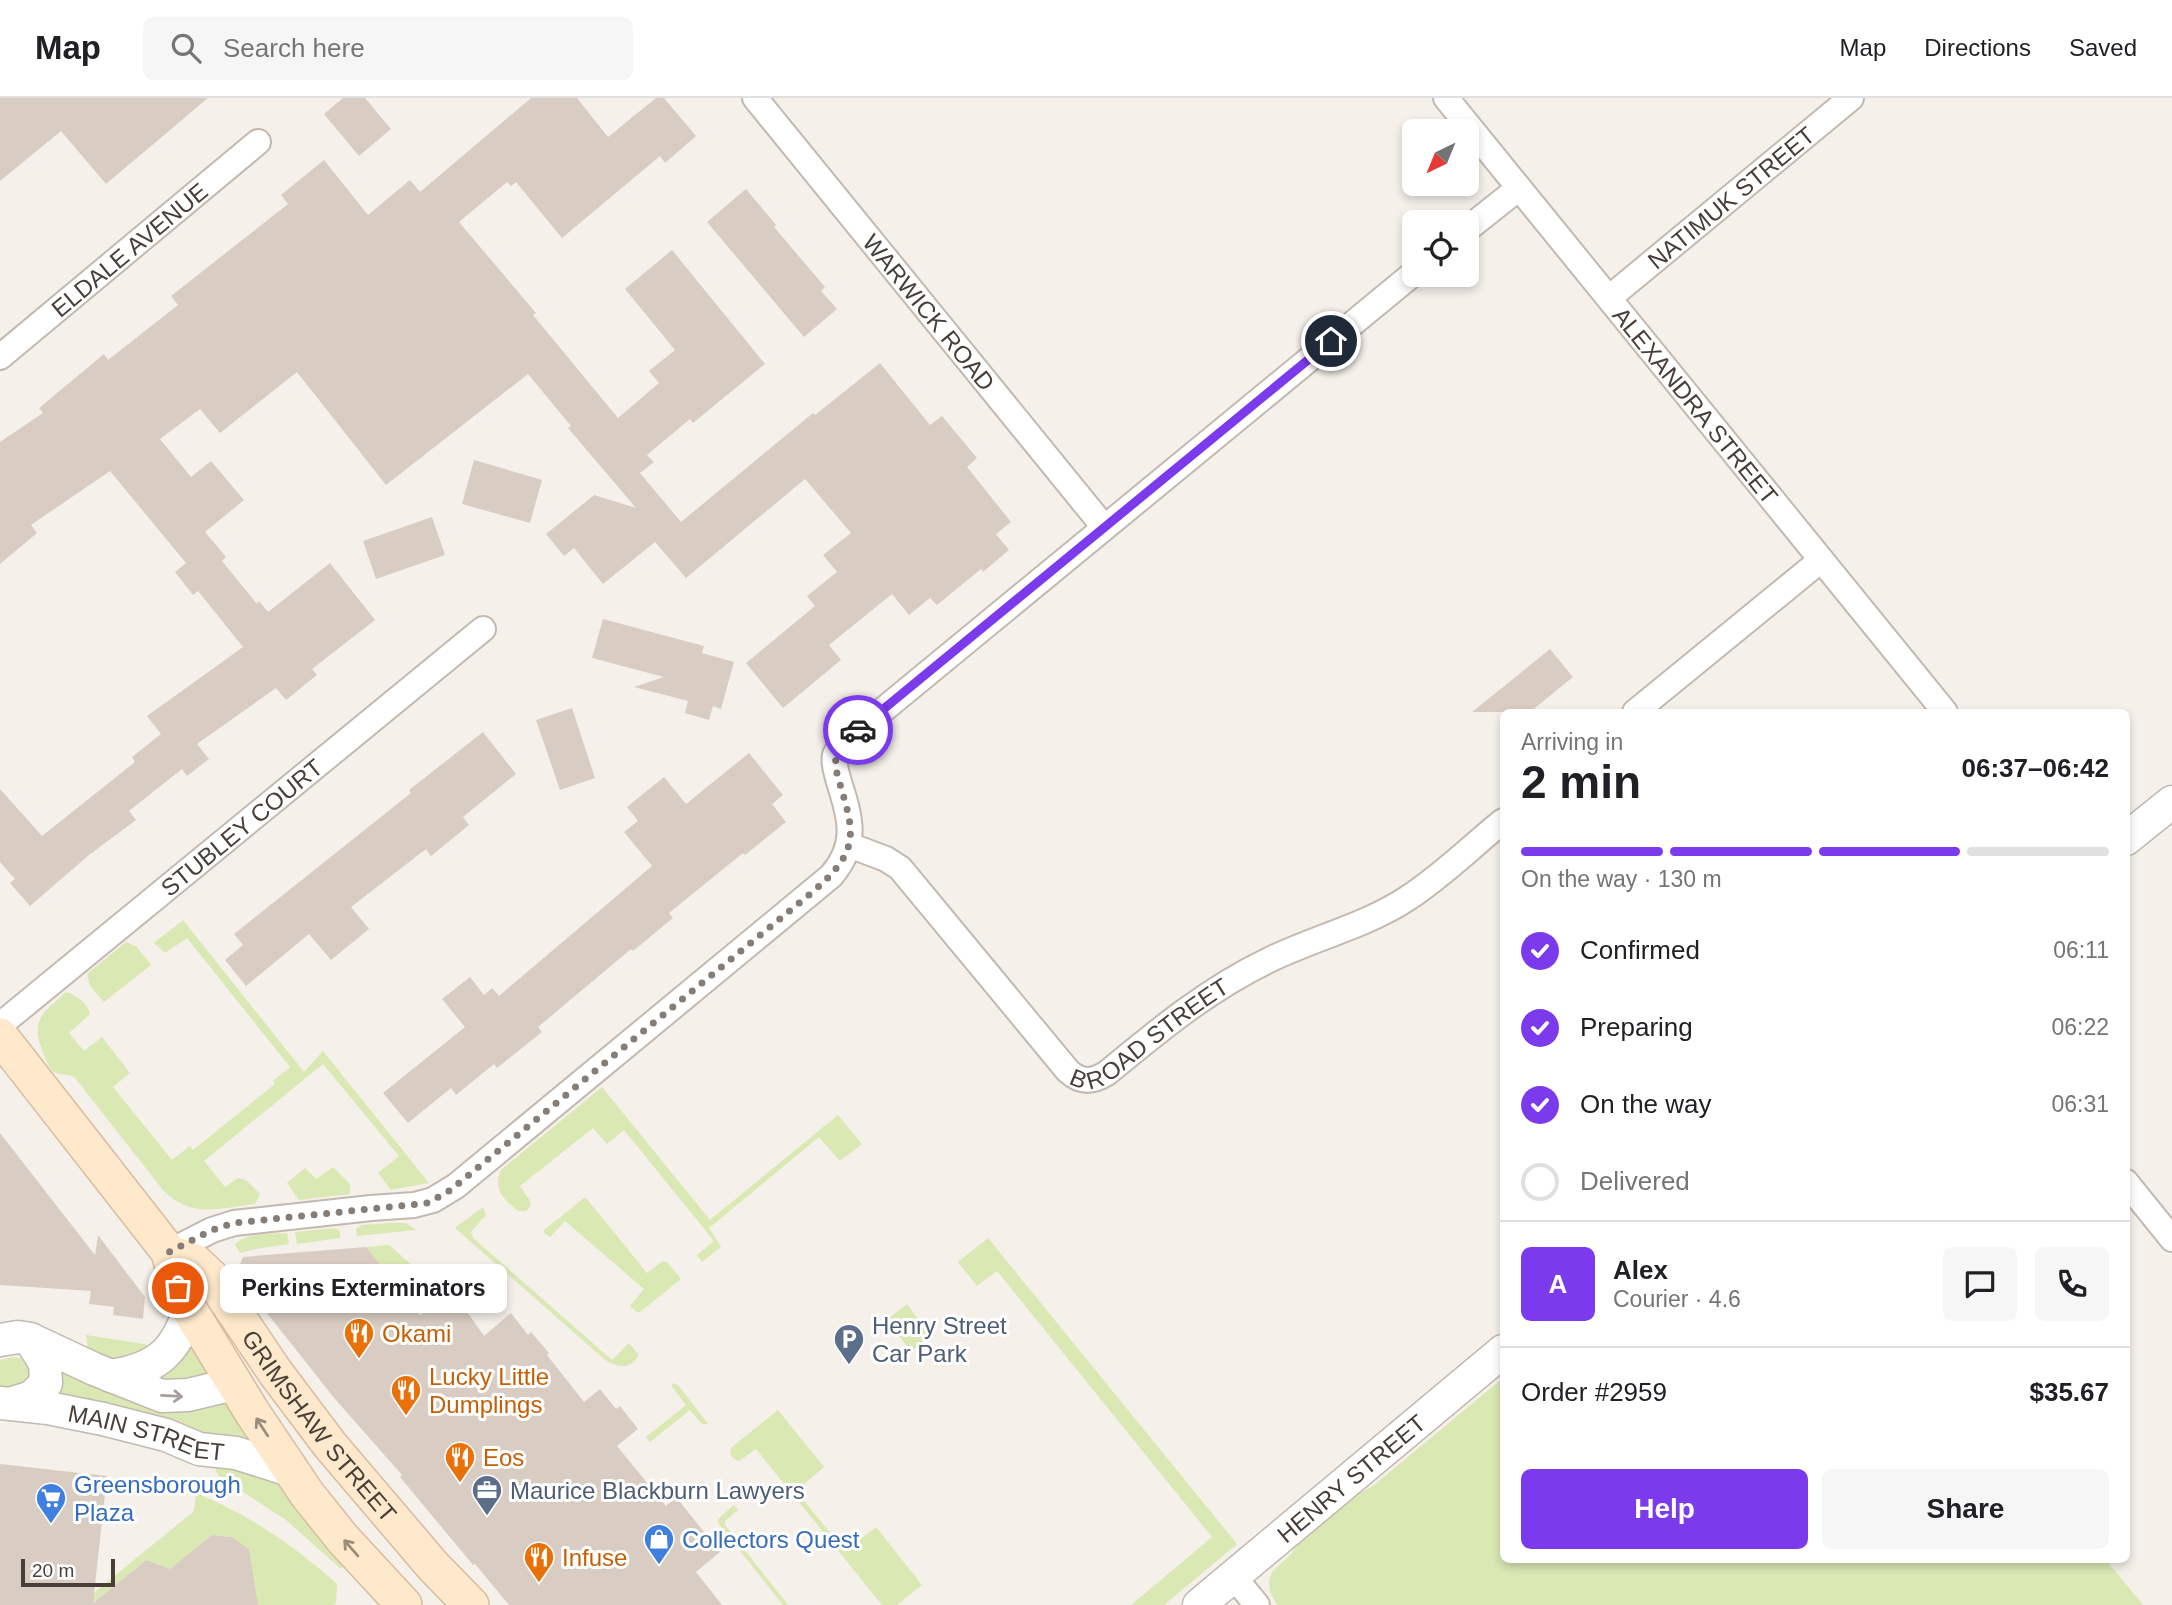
<!DOCTYPE html>
<html lang="en">
<head>
<meta charset="utf-8">
<style>
  :root { --surface:#fff; --page:#f6f6f6; --text:#202124; --muted:#757577; --line:#e0e0e0; --accent:#7c3aed }
  body { margin:0; font-family:Helvetica,sans-serif; background:var(--page); color:var(--text); height:100vh; display:flex; flex-direction:column; font-size:26px; white-space:nowrap }
  * { box-sizing:border-box; margin:0 }
  p { font-size:23px; color:var(--muted) }
  .icon { flex:none; width:38px; height:38px; fill:none; stroke:currentColor; stroke-width:2; stroke-linecap:round; stroke-linejoin:round }
  .map { position:relative; flex:1; overflow:hidden }
  .details { position:absolute; left:1500px; top:611px; width:630px; height:854px; display:flex; flex-direction:column; background:var(--surface); border-radius:10px; box-shadow:0 4px 10px #0003 }
  .details>* { flex:none }
  .needle { width:46px; rotate:223deg }
  .controls { position:absolute; left:1402px; top:21px; display:grid; gap:14px }
  .controls a { display:grid; place-items:center; width:77px; height:77px; border-radius:10px; background:var(--surface); box-shadow:0 4px 10px #0003; font-size:35px }
  .scale { position:absolute; left:21px; bottom:18px; width:94px; box-sizing:border-box; padding-left:7px; border:4px solid #493f38; border-top:0; font-size:19px; line-height:24px; white-space:nowrap; color:#493f38; -webkit-text-stroke:5px #fff; paint-order:stroke }
  .pin { position:absolute; display:grid; place-items:center; width:60px; height:60px; color:#fff; margin:-30px; border:4px solid #fff; border-radius:50%; box-shadow:0 2px 7px #0007 }
  .courier { position:absolute; display:grid; place-items:center; width:70px; height:70px; margin:-35px; border:5px solid #7c3aed; border-radius:50%; background:#fff; color:#222; box-shadow:0 2px 9px #0007 }
  .bubble { position:absolute; height:49px; border-radius:10px; background:var(--surface); box-shadow:0 4px 10px #0003; font-size:23px; font-weight:700; line-height:49px; text-align:center }
  .headline em { font-style:normal; font-weight:700 }
  .headline div { display:flex; flex-direction:column-reverse }
  .headline { display:flex; align-items:center; justify-content:space-between; height:119px; padding:0 21px }
  h1 { font-size:46px; font-weight:700; line-height:52px }
  .bar { display:grid; grid-template-columns:repeat(4,1fr); gap:10px 7px; align-content:center; height:84px; padding:0 21px }
  .bar i { height:9px; border-radius:5px; background:var(--line) }
  .bar .selected { background:var(--accent) }
  .bar p { grid-column:span 4 }
  .line { display:flex; align-items:center; gap:18px; padding:0 21px; border-top:2px solid var(--line) }
  .line div { flex:1 }
  .round { display:grid; place-items:center; flex:none; width:74px; height:74px; border-radius:10px; background:var(--page) }
  ol { padding:0 21px; list-style:none }
  li { display:flex; align-items:center; gap:21px; height:77px }
  li p { margin-inline-start:auto }
  li .icon { padding:7px; border-radius:50%; background:var(--accent); color:#fff; stroke-width:4 }
  li:last-child { color:var(--muted) }
  li i { width:38px; height:38px; border:4px solid var(--line); border-radius:50% }
  .cta { display:flex; gap:14px; margin-top:auto; padding:14px 21px }
  .cta a { flex:1; height:80px; border-radius:10px; background:var(--accent); color:#fff; font-size:28px; font-weight:700; line-height:80px; text-align:center }
  .cta a+a { background:var(--page); color:var(--text) }
  header { display:flex; align-items:center; gap:42px; box-sizing:border-box; height:98px; padding:0 35px; background:var(--surface); border-bottom:2px solid var(--line) }
  header strong { font-size:33px }
  nav { display:flex; gap:38px; margin-inline-start:auto; font-size:24px }
  .search { width:490px; height:63px; background:var(--page); display:flex; align-items:center; gap:18px; box-sizing:border-box; padding:0 24px; border-radius:10px; color:var(--muted); font-size:26px }
  .map>svg:first-child { display:block }
</style>
</head>
<body>
<header>
<strong>Map</strong>
<div class="search"><svg class="icon" aria-label="search" viewBox="0 0 24 24"><circle cx="10" cy="10" r="6"/><path d="M15 15l6 6"/></svg>Search here</div>
<nav><a>Map</a><a>Directions</a><a>Saved</a></nav>
</header>
<div class="map">
<svg width="2172" height="1507" viewBox="0 0 2172 1507">
  <rect width="100%" height="100%" fill="#f5f0ea"/>
  <!-- green -->
  <path fill="#dae8b4" d="M 183,822 L 304,974 L 323,953 L 429,1085 L 391,1092 L 378,1075 L 399,1058 L 323,966 L 204,1063 L 225,1089 L 238,1080 L 246,1082 L 260,1096 L 255,1106 C 220,1110 191,1121 163,1092 L 75,980 C 68,975 60,978 54,974 C 49,970 45,960 43,954 C 29,922 44,914 66,894 C 77,898 87,904 90,916 L 69,935 L 84,953 L 102,939 L 130,975 L 113,989 L 172,1062 L 190,1048 L 193,1052 L 275,986 L 273,983 L 290,969 L 187,840 L 165,855 L 154,845 Z
    M 126,844 L 137,849 L 151,867 L 104,904 L 90,888 L 87,876 Z
    M 602,989 L 710,1122 L 838,1017 L 862,1046 L 840,1063 L 819,1039 L 709,1130 L 721,1149 L 702,1164 L 697,1157 L 714,1143 L 624,1032 L 607,1046 L 593,1030 L 520,1088 L 529,1101 L 531,1108 L 526,1113 L 518,1113 C 503,1101 493,1091 501,1072 Z
    M 333,1069 L 350,1086 L 350,1096 L 299,1102 L 287,1085 L 305,1070 L 316,1081 Z
    M 584,1100 L 587,1101 L 647,1175 L 663,1163 L 667,1164 L 681,1181 L 640,1214 L 637,1214 L 630,1208 L 644,1191 L 565,1123 L 550,1139 L 544,1135 L 544,1132 Z
    M 483,1109 L 486,1117 L 471,1134 L 473,1140 L 612,1262 L 629,1245 L 639,1257 C 631,1272 617,1270 604,1261 L 455,1130 Z
    M 391,1125 L 406,1125 L 416,1132 L 357,1138 L 356,1131 L 361,1127 Z
    M 335,1130 L 340,1133 L 340,1140 L 297,1146 L 295,1134 Z
    M 287,1135 L 289,1146 L 255,1151 L 240,1155 L 235,1147 C 244,1134 272,1136 287,1135 Z
    M 988,1140 L 1237,1446 L 1164,1507 L 1131,1507 L 1212,1439 L 997,1173 L 977,1188 L 958,1164 Z
    M 389,1147 L 437,1189 L 454,1187 L 475,1205 L 475,1208 L 467,1214 L 456,1198 L 423,1215 L 416,1204 L 412,1207 L 366,1149 Z
    M 907,1206 L 931,1238 L 911,1253 L 886,1222 Z
    M 86,1237 L 150,1247 L 154,1251 L 115,1265 L 88,1252 Z
    M 190,1243 L 213,1280 L 160,1285 L 157,1277 Z
    M 13,1259 L 27,1261 L 36,1283 L 0,1296 L 0,1262 Z
    M 57,1270 L 224,1301 L 256,1351 L 47,1299 Z
    M 1503,1280 L 1503,1461 L 2105,1461 L 2143,1507 L 1277,1507 L 1270,1494 L 1269,1483 L 1272,1474 L 1290,1457 L 1302,1441 L 1351,1400 L 1373,1388 Z
    M 674,1285 L 679,1288 L 708,1326 L 702,1326 L 690,1312 L 650,1344 L 646,1339 L 686,1307 L 671,1287 Z
    M 778,1312 L 824,1369 L 796,1393 L 845,1453 L 876,1429 L 922,1487 L 897,1507 L 882,1507 L 756,1351 L 739,1363 C 732,1361 728,1356 732,1349 Z
    M 215,1364 L 272,1380 L 283,1390 L 345,1467 L 341,1471 L 286,1422 L 220,1379 L 216,1374 Z
    M 196,1395 C 248,1416 296,1449 337,1486 L 336,1505 L 334,1507 L 258,1507 L 232,1439 L 212,1437 L 162,1478 L 156,1466 L 146,1462 L 90,1507 L 79,1507 L 194,1413 Z
    M 734,1407 L 738,1412 L 725,1423 L 725,1427 L 788,1507 L 783,1507 L 718,1425 L 718,1421 Z"/>
  <!-- building -->
  <path fill="#d9cdc3" d="M 0,0 L 208,0 L 106,86 L 61,33 L 0,83 Z
    M 343,0 L 365,0 L 391,31 L 359,58 L 324,16 Z
    M 531,0 L 577,0 L 608,39 L 656,0 L 664,0 L 696,38 L 665,65 L 660,58 L 562,140 L 516,84 L 511,88 L 507,84 L 459,124 L 536,215 L 533,217 L 618,320 L 659,285 L 649,273 L 675,252 L 625,191 L 672,152 L 765,266 L 693,325 L 690,321 L 647,357 L 654,364 L 640,375 L 681,424 L 813,315 L 815,317 L 880,265 L 930,327 L 942,318 L 977,360 L 967,369 L 1011,424 L 996,436 L 1009,452 L 983,474 L 981,471 L 937,507 L 930,500 L 909,517 L 892,496 L 829,547 L 841,562 L 783,610 L 746,565 L 815,508 L 807,498 L 837,474 L 823,457 L 851,435 L 805,381 L 686,480 L 655,444 L 603,486 L 574,450 L 564,458 L 546,436 L 594,397 L 636,410 L 568,330 L 571,328 L 528,276 L 386,387 L 297,274 L 220,335 L 200,311 L 160,341 L 191,379 L 211,363 L 244,402 L 205,434 L 226,459 L 222,463 L 257,506 L 259,503 L 268,514 L 330,465 L 375,522 L 312,571 L 317,577 L 286,602 L 276,590 L 197,646 L 209,661 L 187,678 L 182,671 L 129,713 L 136,722 L 89,757 L 30,808 L 10,785 L 15,781 L 0,764 L 0,691 L 42,738 L 135,664 L 132,659 L 161,636 L 147,618 L 243,549 L 198,493 L 193,497 L 175,474 L 186,465 L 110,373 L 31,427 L 37,435 L 0,466 L 0,344 L 43,315 L 39,310 L 104,256 L 108,262 L 178,207 L 171,198 L 288,106 L 281,97 L 324,62 L 368,117 L 410,82 L 420,94 Z
    M 746,91 L 776,127 L 774,129 L 825,189 L 821,193 L 837,211 L 804,239 L 707,124 Z
    M 474,362 L 542,382 L 530,425 L 462,406 Z
    M 432,419 L 445,457 L 376,481 L 363,443 Z
    M 603,521 L 704,548 L 702,555 L 734,564 L 721,611 L 713,608 L 709,622 L 685,615 L 688,603 L 634,589 L 664,579 L 592,560 Z
    M 1550,551 L 1573,579 L 1530,614 L 1472,614 Z
    M 572,610 L 595,680 L 560,692 L 536,622 Z
    M 483,634 L 516,676 L 463,719 L 469,727 L 431,758 L 426,751 L 351,809 L 369,831 L 331,862 L 309,836 L 246,888 L 225,862 L 243,847 L 234,836 L 411,695 L 409,692 Z
    M 749,655 L 783,697 L 772,706 L 786,724 L 745,757 L 743,755 L 669,815 L 673,820 L 633,853 L 631,851 L 538,929 L 542,934 L 497,970 L 494,966 L 456,997 L 451,990 L 408,1025 L 383,995 L 465,929 L 442,901 L 470,879 L 484,897 L 492,890 L 499,898 L 652,768 L 624,734 L 638,723 L 627,709 L 664,679 L 686,706 Z
    M 0,1035 L 95,1157 L 98,1137 L 145,1199 L 143,1221 L 113,1217 L 114,1209 L 89,1206 L 91,1193 L 0,1187 Z
    M 366,1149 L 420,1217 L 456,1198 L 484,1238 L 511,1215 L 528,1237 L 531,1234 L 549,1255 L 547,1257 L 584,1304 L 600,1291 L 616,1311 L 620,1308 L 638,1331 L 617,1348 L 666,1408 L 676,1399 L 720,1454 L 696,1474 L 722,1507 L 509,1507 L 475,1466 L 473,1467 L 400,1379 L 402,1377 L 335,1301 L 236,1176 L 243,1159 Z
    M 0,1366 L 107,1378 L 93,1505 L 146,1462 L 170,1471 L 212,1437 L 232,1439 L 249,1451 L 258,1507 L 0,1507 Z"/>
  <g fill="none" stroke-linecap="round" stroke-linejoin="round">
    <!-- minor casing -->
    <g stroke="#c3b9b0" stroke-width="28">
      <g id="minor">
        <path id="s1" d="M 755,0 L 1104,429"/>
        <path id="s2" d="M 1446,0 L 1945,614"/>
        <path d="M 1466,132 L 1519,90"/>
        <path id="s3" d="M 1609,200 L 1851,0"/>
        <path id="s4" d="M 0,259 L 258,44"/>
        <path d="M 1635,614 L 1821,462"/>
        <path id="s5" d="M 849,747 L 886,761 L 900,770 L 1068,973 C 1081,985 1093,984 1107,975 C 1158,933 1207,892 1267,863 C 1313,840 1366,828 1408,800 C 1442,778 1472,748 1503,723"/>
        <path id="s6" d="M 0,927 L 483,531"/>
        <path d="M 2126,1084 L 2172,1141"/>
        <path d="M 169,1154 L 212,1132 L 234,1125 L 371,1110 L 414,1107 L 433,1102 L 456,1088 L 831,778 C 858,747 851,721 839,684 C 837,676 833,666 835,657 C 838,650 844,645 849,640 L 1414,175"/>
        <path d="M 1233,1478 L 1257,1507"/>
      </g>
    </g>
    <!-- tertiary casing -->
    <g stroke="#c3b9b0" stroke-width="35">
      <g id="tertiary">
        <path d="M 2126,741 L 2172,704"/>
        <path d="M 0,1242 L 18,1239 L 30,1241 L 94,1271 L 162,1298 L 188,1297 L 234,1286"/>
        <path d="M 111,1278 C 156,1271 175,1255 189,1213"/>
        <path id="s7" d="M 0,1305 L 48,1310 L 103,1321 L 166,1337 L 199,1351 L 236,1355 L 290,1372"/>
        <path d="M 10,1306 L 32,1299 L 46,1285 L 45,1265 L 30,1241"/>
        <path id="s8" d="M 1199,1507 L 1503,1253"/>
      </g>
    </g>
    <!-- secondary casing -->
    <g stroke="#d7bd9e" stroke-width="38">
      <g id="secondary">
        <path d="M 0,938 L 169,1154 L 178,1190 L 183,1201 L 252,1314 L 307,1396 L 343,1441 L 404,1507"/>
        <path id="s9" d="M 169,1154 L 195,1164 L 211,1179 L 275,1274 L 330,1347 L 433,1468 L 471,1507"/>
      </g>
    </g>
    <!-- minor -->
    <use href="#minor" stroke="#fff" stroke-width="24"/>
    <!-- tertiary -->
    <use href="#tertiary" stroke="#fff" stroke-width="32"/>
    <!-- secondary -->
    <use href="#secondary" stroke="#fee9cc" stroke-width="35"/>
  </g>
  <!-- one-way arrows -->
  <defs><path id="oneway-shaft" d="M-6 0H5M1.5-3L5.5 0L1.5 3" fill="none" stroke-width="1.6" stroke-linecap="round" stroke-linejoin="round" transform="scale(1.75)"/></defs>
  <use stroke="#a49f9c" href="#oneway-shaft" transform="translate(172 1298) rotate(3)"/>
  <g stroke="#9a8c7b">
    <use href="#oneway-shaft" transform="translate(262 1329) rotate(-123)"/>
    <use href="#oneway-shaft" transform="translate(351 1450) rotate(-131)"/>
  </g>
  <g fill="none" stroke-linecap="round" stroke-linejoin="round">
    <!-- done -->
    <path stroke="#857d76" stroke-width="7" stroke-dasharray="0 12.6" d="M 178,1190 L 169,1154 L 212,1132 L 234,1125 L 428,1105 L 449,1093 L 470,1076 L 810,796 C 867,748 852,732 835,668 C 836,651 846,643 858,632"/>
    <!-- route -->
    <path stroke="#7c3aed" stroke-width="9" d="M 858,632 L 1331,243"/>
  </g>
  <!-- icons -->
  <defs>
    <g id="restaurant-pin" transform="scale(1.575)"><path d="M0 17L-7.5 6A9.5 9.5 0 1 1 7.5 6Z" fill="#e8710a" stroke="#fff"/><path d="M-5-6h1v4h1v-4h1v4h1v-4h1v5L-1.5 .5V6h-2V.5L-5-1ZM5-6V6H3V1.5H1.5Q1.5-4 5-6Z" fill="#fff"/></g>
    <g id="parking-pin" transform="scale(1.575)"><path d="M0 17L-7.5 6A9.5 9.5 0 1 1 7.5 6Z" fill="#5c6f8a" stroke="#fff"/><path d="M-3.5-5.5H1a3.5 3.5 0 0 1 0 7H-1V5.5H-3.5ZM-1-3.4V-.6H.8a1.4 1.4 0 0 0 0-2.8Z" fill="#fff"/></g>
    <g id="office-pin" transform="scale(1.575)"><path d="M0 17L-7.5 6A9.5 9.5 0 1 1 7.5 6Z" fill="#5c6f8a" stroke="#fff"/><path d="M-6-3h4V-5.5h4V-3h4V5H-6ZM-1-4.5V-3h2v-1.5ZM-6 0V1H6V0Z" fill="#fff"/></g>
    <g id="supermarket-pin" transform="scale(1.575)"><path d="M0 17L-7.5 6A9.5 9.5 0 1 1 7.5 6Z" fill="#3f7fe0" stroke="#fff"/><path d="M-6-5.5h2.5l.6 2H6L4.5 2H-2.5L-4.4-4H-6ZM-1.5 3.2a1.3 1.3 0 1 0 .1 0ZM3 3.2a1.3 1.3 0 1 0 .1 0Z" fill="#fff"/></g>
    <g id="shop-pin" transform="scale(1.575)"><path d="M0 17L-7.5 6A9.5 9.5 0 1 1 7.5 6Z" fill="#3f7fe0" stroke="#fff"/><path d="M-5-2.5h2.3a2.7 3.5 0 0 1 5.4 0H5L5.5 6h-11ZM-1.5-2.5h3a1.5 2.3 0 0 0-3 0Z" fill="#fff"/></g>
  </defs>
  <g fill-rule="evenodd">
    <use href="#restaurant-pin" x="359" y="1235"/>
    <use href="#parking-pin" x="849" y="1241"/>
    <use href="#restaurant-pin" x="406" y="1292"/>
    <use href="#restaurant-pin" x="460" y="1359"/>
    <use href="#office-pin" x="487" y="1392"/>
    <use href="#supermarket-pin" x="51" y="1400"/>
    <use href="#shop-pin" x="659" y="1441"/>
    <use href="#restaurant-pin" x="539" y="1459"/>
  </g>
  <g text-anchor="middle" dominant-baseline="central" stroke-width="6" stroke-linejoin="round" paint-order="stroke">
    <!-- street labels -->
    <g font-size="24" fill="#493f38" stroke="#fff">
      <text stroke="none"><textPath href="#s3" startOffset="158">NATIMUK STREET</textPath></text>
      <text stroke="none"><textPath href="#s4" startOffset="168">ELDALE AVENUE</textPath></text>
      <text stroke="none"><textPath href="#s1" startOffset="276">WARWICK ROAD</textPath></text>
      <text stroke="none"><textPath href="#s2" startOffset="396">ALEXANDRA STREET</textPath></text>
      <text stroke="none"><textPath href="#s6" startOffset="312">STUBLEY COURT</textPath></text>
      <text stroke="none"><textPath href="#s5" startOffset="418">BROAD STREET</textPath></text>
      <text stroke="none"><textPath href="#s9" startOffset="234">GRIMSHAW STREET</textPath></text>
      <text stroke="none"><textPath href="#s7" startOffset="150">MAIN STREET</textPath></text>
      <text stroke="none"><textPath href="#s8" startOffset="198">HENRY STREET</textPath></text>
    </g>
    <!-- service labels -->
    <g font-size="24" fill="#4e5e75" stroke="#fff" text-anchor="start">
      <text x="872" y="1227">Henry Street<tspan x="872" dy="28">Car Park</tspan></text>
      <text x="510" y="1392">Maurice Blackburn Lawyers</text>
    </g>
    <!-- food labels -->
    <g font-size="24" fill="#c56008" stroke="#fff" text-anchor="start">
      <text x="382" y="1235">Okami</text>
      <text x="429" y="1278">Lucky Little<tspan x="429" dy="28">Dumplings</tspan></text>
      <text x="483" y="1359">Eos</text>
      <text x="562" y="1459">Infuse</text>
    </g>
    <!-- shop labels -->
    <g font-size="24" fill="#366cbe" stroke="#fff" text-anchor="start">
      <text x="74" y="1386">Greensborough<tspan x="74" dy="28">Plaza</tspan></text>
      <text x="682" y="1441">Collectors Quest</text>
    </g>
  </g>
</svg>
<div class="controls">
<a><svg class="needle" viewBox="-14 -14 28 28"><path d="M0-13l5 13h-10z" fill="#e53935"/><path d="M0 13l5-13h-10z" fill="#757577"/></svg></a>
<a><svg class="icon" aria-label="locate" viewBox="0 0 24 24"><circle cx="12" cy="12" r="6"/><path d="M12 2v4M12 18v4M2 12h4M18 12h4"/></svg></a>
</div>
<div class="scale">20 m</div>
<div class="pin" style="left:178px;top:1190px;background:#ea580c"><svg class="icon" aria-label="bag" viewBox="0 0 24 24"><path d="M5 8h14l-1 12H6zM9 8a3 3 0 0 1 6 0"/></svg></div>
<div class="pin" style="left:1331px;top:243px;background:#1f2937"><svg class="icon" aria-label="home" viewBox="0 0 24 24"><path d="M3 11l9-7 9 7M6 9v11h12V9"/></svg></div>
<div class="courier" style="left:858px;top:632px"><svg class="icon" aria-label="car" viewBox="0 0 24 24"><path d="M5 17H2v-5l4-1 3-4h7l3 4 3 1v5h-3M9 17h6M6 11h13"/><circle cx="7" cy="17" r="2"/><circle cx="17" cy="17" r="2"/></svg></div>
<div class="bubble" style="left:220px;top:1166px;width:287px">Perkins Exterminators</div>
<section class="details">
<div class="headline"><div><h1>2 min</h1><p>Arriving in</p></div><em>06:37–06:42</em></div>
<div class="bar"><i class="selected"></i><i class="selected"></i><i class="selected"></i><i></i><p>On the way · 130 m</p></div>
<ol>
<li><svg class="icon" aria-label="check" viewBox="0 0 24 24"><path d="M5 12l5 5 9-10"/></svg>Confirmed<p>06:11</p></li>
<li><svg class="icon" aria-label="check" viewBox="0 0 24 24"><path d="M5 12l5 5 9-10"/></svg>Preparing<p>06:22</p></li>
<li><svg class="icon" aria-label="check" viewBox="0 0 24 24"><path d="M5 12l5 5 9-10"/></svg>On the way<p>06:31</p></li>
<li><i></i>Delivered</li>
</ol>
<div class="line" style="height:126px"><b class="round" style="background:var(--accent);color:#fff">A</b><div><b>Alex</b><p>Courier · 4.6</p></div><a class="round"><svg class="icon" aria-label="chat" viewBox="0 0 24 24"><path d="M4 5h16v11H9l-5 4z"/></svg></a><a class="round"><svg class="icon" aria-label="phone" viewBox="0 0 24 24"><path d="M5 4h4l2 5-3 2q2 4 5 5l2-3 5 2v4C11 20 4 13 5 4z"/></svg></a></div>
<div class="line" style="height:91px"><div>Order #2959</div><b>$35.67</b></div>
<div class="cta"><a>Help</a><a>Share</a></div>
</section>
</div>
</body>
</html>
